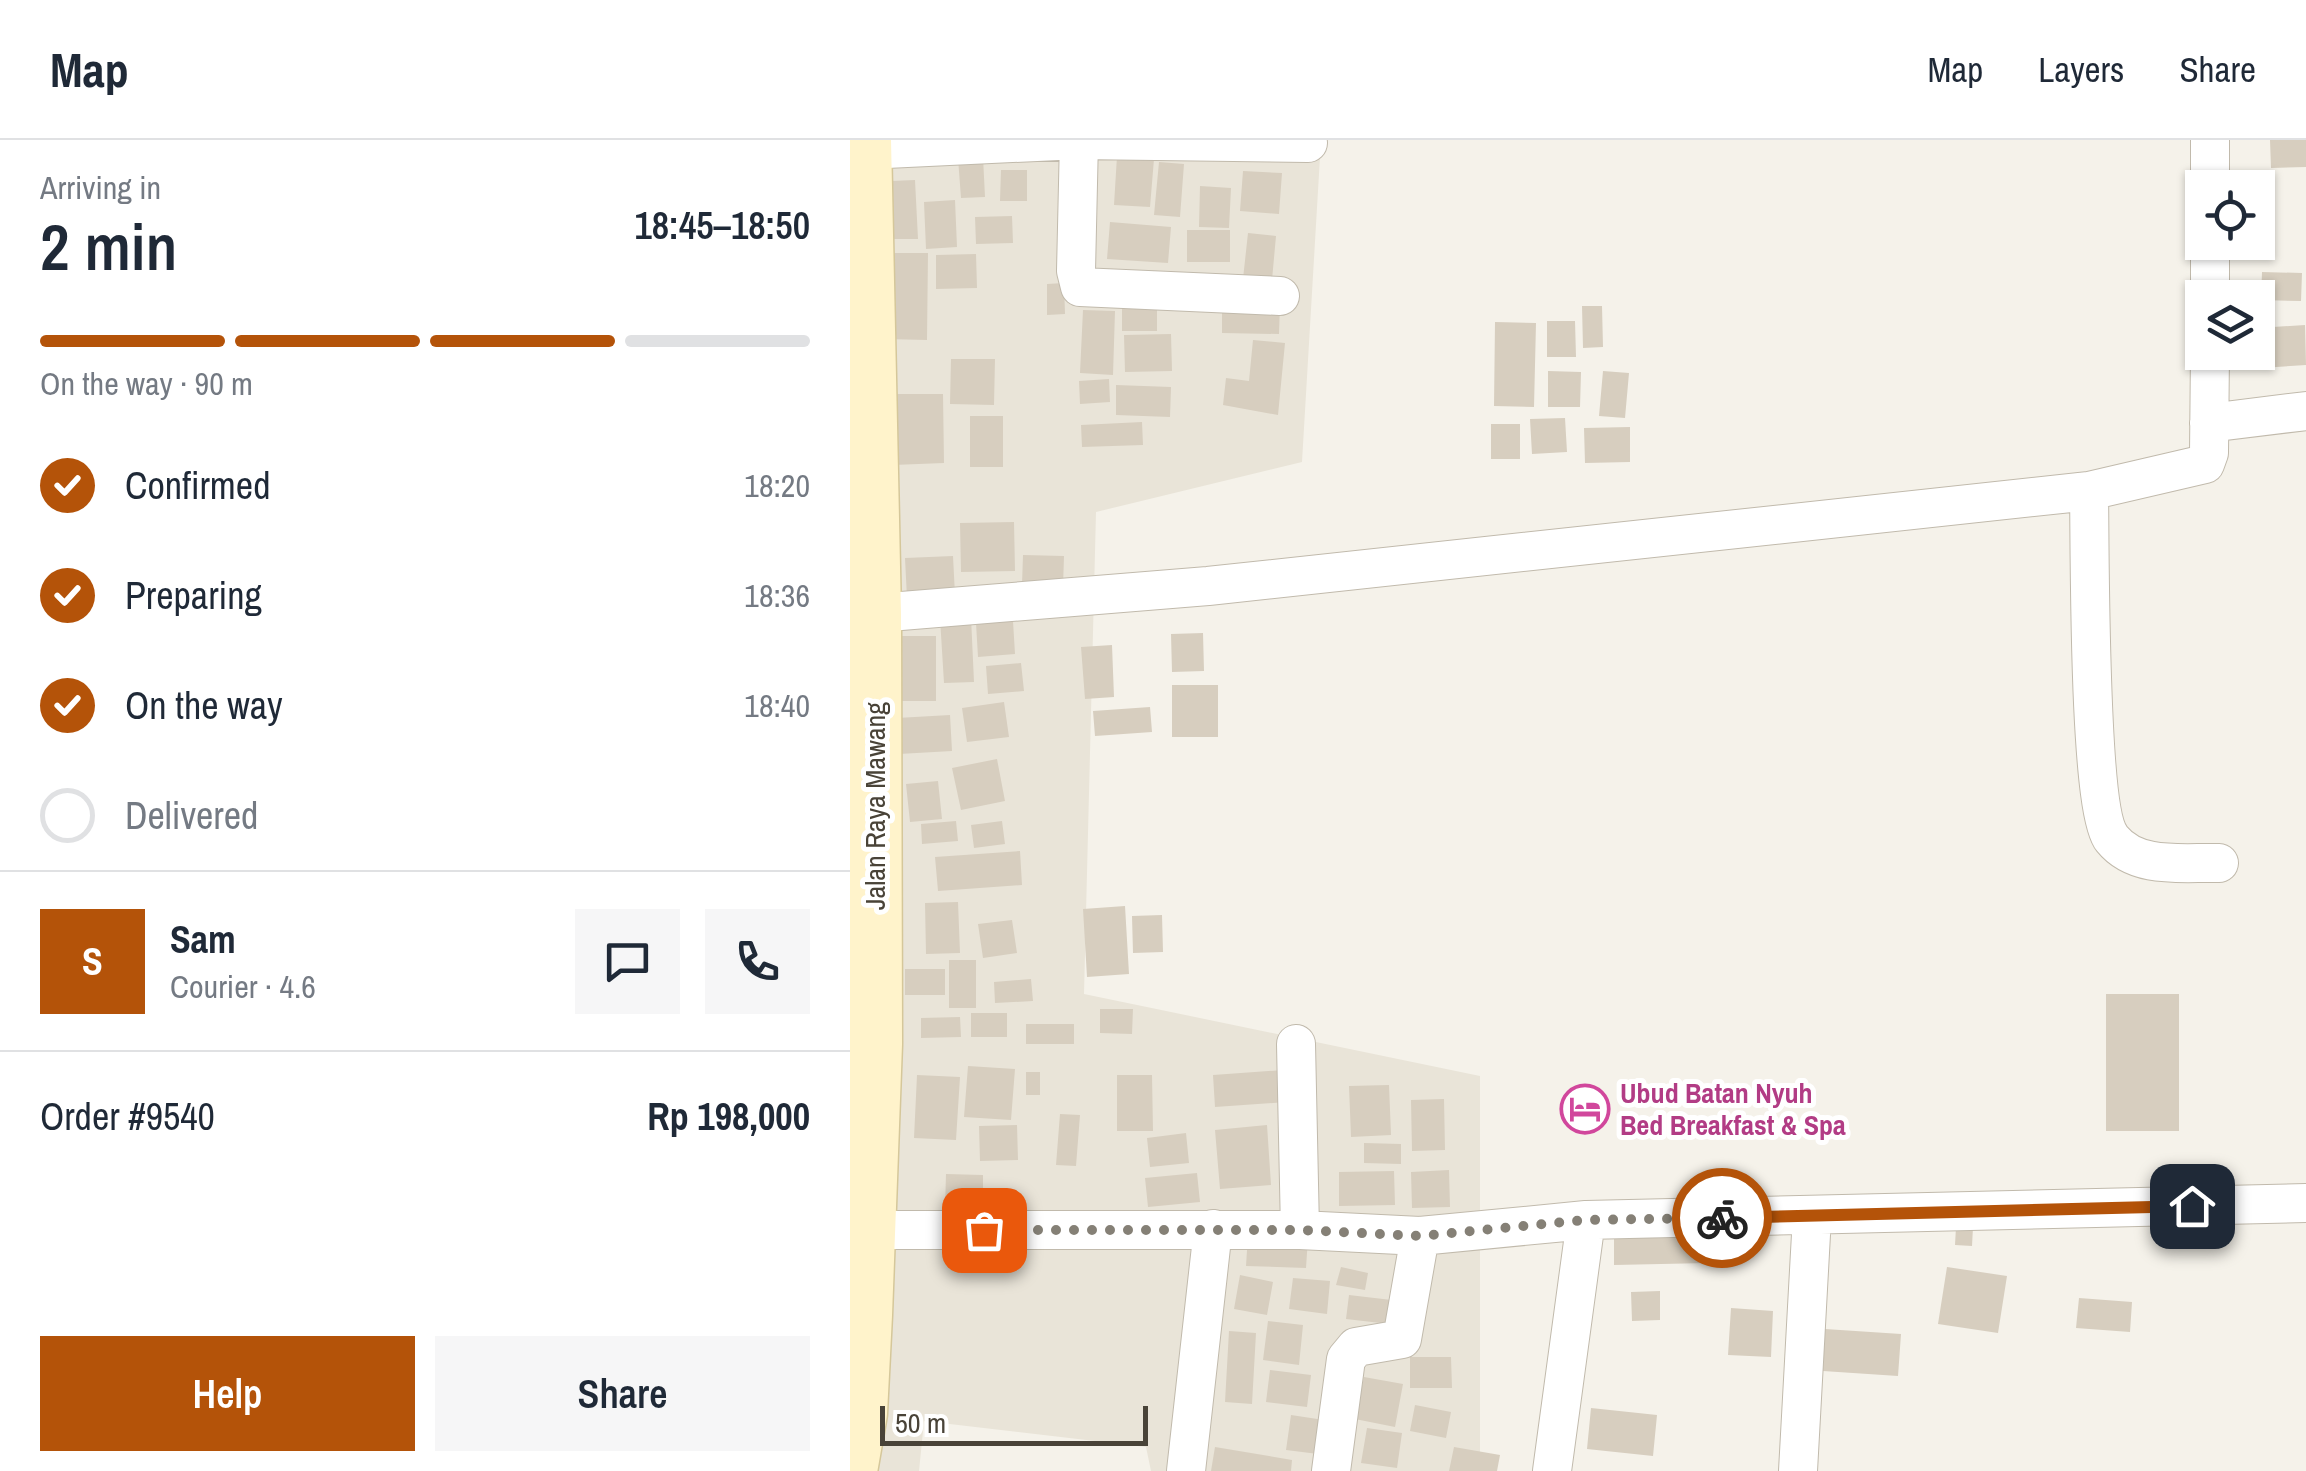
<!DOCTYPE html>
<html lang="en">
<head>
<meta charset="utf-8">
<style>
  :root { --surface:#fff; --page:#f6f6f7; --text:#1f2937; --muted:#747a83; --line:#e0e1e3; --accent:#b45309 }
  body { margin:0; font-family:"Archivo Narrow",sans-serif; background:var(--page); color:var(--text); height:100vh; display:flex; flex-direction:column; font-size:38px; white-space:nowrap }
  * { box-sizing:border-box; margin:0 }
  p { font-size:32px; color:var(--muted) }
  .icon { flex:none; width:55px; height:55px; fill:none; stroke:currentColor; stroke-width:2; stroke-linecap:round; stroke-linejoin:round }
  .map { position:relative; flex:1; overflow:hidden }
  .panel { display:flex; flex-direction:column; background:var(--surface); width:850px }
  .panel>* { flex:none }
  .fabs { position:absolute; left:1335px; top:30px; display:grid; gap:20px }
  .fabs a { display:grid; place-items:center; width:90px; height:90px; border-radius:0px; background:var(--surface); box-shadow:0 2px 8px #0004; font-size:50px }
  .scale { position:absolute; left:30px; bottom:25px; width:268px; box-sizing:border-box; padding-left:10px; border:5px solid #494338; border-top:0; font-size:28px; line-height:35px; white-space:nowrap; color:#494338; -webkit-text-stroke:8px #fff; paint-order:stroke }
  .pin { position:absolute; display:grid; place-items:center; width:85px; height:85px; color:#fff; margin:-42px; border-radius:20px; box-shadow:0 5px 15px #0006 }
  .courier { position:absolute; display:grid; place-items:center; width:100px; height:100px; margin:-50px; border:8px solid #b45309; border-radius:50%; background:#fff; color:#222; box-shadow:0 2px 12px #0007 }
  .headline em { font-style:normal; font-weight:600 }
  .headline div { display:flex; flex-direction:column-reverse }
  .headline { display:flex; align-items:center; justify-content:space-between; height:170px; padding:0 40px }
  h1 { font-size:65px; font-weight:600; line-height:75px }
  .bar { display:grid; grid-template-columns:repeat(4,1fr); gap:15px 10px; align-content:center; height:120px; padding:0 40px }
  .bar i { height:12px; border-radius:8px; background:var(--line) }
  .bar .selected { background:var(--accent) }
  .bar p { grid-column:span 4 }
  .line { display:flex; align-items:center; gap:25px; padding:0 40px; border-top:2px solid var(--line) }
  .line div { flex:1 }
  .round { display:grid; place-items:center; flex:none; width:105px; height:105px; border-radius:0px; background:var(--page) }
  ol { padding:0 40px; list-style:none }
  li { display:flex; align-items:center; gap:30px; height:110px }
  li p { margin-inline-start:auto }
  li .icon { padding:10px; border-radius:50%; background:var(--accent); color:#fff; stroke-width:4 }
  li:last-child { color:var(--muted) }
  li i { width:55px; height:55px; border:5px solid var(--line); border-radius:50% }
  .primary-button { display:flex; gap:20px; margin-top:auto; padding:20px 40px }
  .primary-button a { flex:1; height:115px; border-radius:0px; background:var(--accent); color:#fff; font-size:40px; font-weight:600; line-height:115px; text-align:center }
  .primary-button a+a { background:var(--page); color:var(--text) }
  header { display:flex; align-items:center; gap:60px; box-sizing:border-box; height:140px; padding:0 50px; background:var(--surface); border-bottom:2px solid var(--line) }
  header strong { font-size:48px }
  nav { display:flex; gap:55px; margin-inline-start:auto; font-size:35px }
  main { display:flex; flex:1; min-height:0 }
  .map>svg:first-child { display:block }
</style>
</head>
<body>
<header>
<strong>Map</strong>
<nav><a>Map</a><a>Layers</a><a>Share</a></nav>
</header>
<main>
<section class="panel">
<div class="headline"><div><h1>2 min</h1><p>Arriving in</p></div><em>18:45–18:50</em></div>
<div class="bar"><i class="selected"></i><i class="selected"></i><i class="selected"></i><i></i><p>On the way · 90 m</p></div>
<ol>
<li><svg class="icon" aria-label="check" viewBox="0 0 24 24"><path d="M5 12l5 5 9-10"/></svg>Confirmed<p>18:20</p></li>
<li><svg class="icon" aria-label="check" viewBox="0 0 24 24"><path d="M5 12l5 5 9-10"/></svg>Preparing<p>18:36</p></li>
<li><svg class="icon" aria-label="check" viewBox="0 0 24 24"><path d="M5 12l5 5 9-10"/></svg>On the way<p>18:40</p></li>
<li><i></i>Delivered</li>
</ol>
<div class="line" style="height:180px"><b class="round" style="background:var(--accent);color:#fff">S</b><div><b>Sam</b><p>Courier · 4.6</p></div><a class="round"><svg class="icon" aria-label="chat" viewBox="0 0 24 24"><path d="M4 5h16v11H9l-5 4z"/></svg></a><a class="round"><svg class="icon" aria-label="phone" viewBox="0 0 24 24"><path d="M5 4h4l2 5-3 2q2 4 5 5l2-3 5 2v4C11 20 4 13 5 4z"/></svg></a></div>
<div class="line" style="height:130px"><div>Order #9540</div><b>Rp 198,000</b></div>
<div class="primary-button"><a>Help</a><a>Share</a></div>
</section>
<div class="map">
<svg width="1456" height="1331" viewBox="0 0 1456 1331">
  <rect width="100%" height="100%" fill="#f5f2ea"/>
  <!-- residential -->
  <path fill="#e9e4d8" d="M 0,0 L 471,0 L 452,322 L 246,372 L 234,854 L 630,936 L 630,1331 L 301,1331 L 296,1307 L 74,1281 L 69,1331 L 0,1331 Z"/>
  <!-- building -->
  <path fill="#d7cebf" d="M 1420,0 L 1456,0 L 1456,27 L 1421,28 Z
    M 267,16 L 304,19 L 300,67 L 264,65 Z
    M 133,17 L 135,57 L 111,58 L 108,18 Z
    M 309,22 L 334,24 L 330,77 L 304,75 Z
    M 151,30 L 177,30 L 177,61 L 150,61 Z
    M 393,31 L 432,33 L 429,74 L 390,71 Z
    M 65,40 L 68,99 L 43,99 L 41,41 Z
    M 350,46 L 381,48 L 379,88 L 349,87 Z
    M 105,60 L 107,107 L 76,109 L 74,62 Z
    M 162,76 L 163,103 L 126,104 L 125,77 Z
    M 260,82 L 321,87 L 318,123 L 257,119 Z
    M 337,90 L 380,90 L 380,122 L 337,122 Z
    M 398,93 L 426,96 L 421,151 L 392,148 Z
    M 35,113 L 78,113 L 77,200 L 35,199 Z
    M 126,114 L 127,148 L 86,149 L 86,115 Z
    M 1412,132 L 1452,133 L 1451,161 L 1411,160 Z
    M 214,143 L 215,174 L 197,175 L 197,144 Z
    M 272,161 L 307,162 L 307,191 L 272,191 Z
    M 372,162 L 430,164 L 429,194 L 372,193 Z
    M 732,166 L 752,166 L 753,207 L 733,208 Z
    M 233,170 L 265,171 L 263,235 L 230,233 Z
    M 697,181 L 725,181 L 726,217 L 697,217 Z
    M 645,182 L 686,183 L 684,267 L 644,266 Z
    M 1455,185 L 1456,225 L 1395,229 L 1394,212 L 1408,212 L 1408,188 Z
    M 321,194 L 322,231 L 275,232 L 274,195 Z
    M 403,200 L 435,203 L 428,275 L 373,265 L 376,238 L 399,241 Z
    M 101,219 L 145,219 L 144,265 L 100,264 Z
    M 698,231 L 731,232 L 730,267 L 698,267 Z
    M 753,231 L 779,233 L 775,278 L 749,276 Z
    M 259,239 L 260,262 L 230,264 L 229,241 Z
    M 266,245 L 321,247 L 320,277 L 266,275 Z
    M 42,254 L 93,254 L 94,323 L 43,325 Z
    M 120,276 L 153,276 L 153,327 L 120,327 Z
    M 715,278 L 717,312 L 682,314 L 680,279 Z
    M 292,282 L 293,305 L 232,307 L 231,285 Z
    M 641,284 L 670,284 L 670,319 L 641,319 Z
    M 780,287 L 780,322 L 735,323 L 734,288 Z
    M 164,382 L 165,431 L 111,432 L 110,383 Z
    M 173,415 L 214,416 L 213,447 L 172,445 Z
    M 103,416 L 105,455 L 57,458 L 55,418 Z
    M 121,477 L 124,542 L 94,543 L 90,478 Z
    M 163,481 L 165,514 L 128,517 L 126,483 Z
    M 353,493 L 354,531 L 322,532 L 321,494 Z
    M 47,496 L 86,496 L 86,561 L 47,561 Z
    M 262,505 L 264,557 L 235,559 L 231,507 Z
    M 171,523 L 174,551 L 138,554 L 136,526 Z
    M 322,545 L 368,545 L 368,597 L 322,597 Z
    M 154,562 L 159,597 L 117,602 L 112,568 Z
    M 300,567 L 302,592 L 245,596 L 243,571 Z
    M 100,575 L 102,611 L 49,614 L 47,578 Z
    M 147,619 L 155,661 L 111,670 L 102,628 Z
    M 88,641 L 92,679 L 60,682 L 56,644 Z
    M 106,681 L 108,701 L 72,704 L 71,684 Z
    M 152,681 L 155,704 L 124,708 L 121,685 Z
    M 170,711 L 172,745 L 88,751 L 85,717 Z
    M 108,762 L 110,813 L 76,814 L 75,763 Z
    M 275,766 L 279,834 L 237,837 L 233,769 Z
    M 312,775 L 313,812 L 283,813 L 282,776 Z
    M 162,780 L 167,813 L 133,818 L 128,784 Z
    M 99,820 L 126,820 L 126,868 L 99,868 Z
    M 55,829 L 95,829 L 95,855 L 55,855 Z
    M 181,839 L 183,861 L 145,863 L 144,842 Z
    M 1256,854 L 1329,854 L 1329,991 L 1256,991 Z
    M 250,869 L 283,869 L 282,894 L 250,893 Z
    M 121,873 L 157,873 L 157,897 L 121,897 Z
    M 110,877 L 111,897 L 71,898 L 71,878 Z
    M 176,884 L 224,884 L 224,904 L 176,904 Z
    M 118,926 L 165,929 L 161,980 L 114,977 Z
    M 434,930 L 436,962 L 365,967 L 363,935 Z
    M 176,932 L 190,932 L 190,955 L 176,955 Z
    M 67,935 L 110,937 L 106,1000 L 64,998 Z
    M 267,935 L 302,935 L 303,991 L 267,991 Z
    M 539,945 L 541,995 L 501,997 L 499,946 Z
    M 594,959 L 595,1010 L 562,1011 L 561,960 Z
    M 210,974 L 230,975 L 226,1026 L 206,1025 Z
    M 167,985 L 168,1020 L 130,1021 L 129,986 Z
    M 417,985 L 421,1045 L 370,1049 L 365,990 Z
    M 336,993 L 339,1023 L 300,1027 L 297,998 Z
    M 514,1003 L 551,1004 L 551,1024 L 514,1023 Z
    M 599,1030 L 600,1067 L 562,1068 L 561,1032 Z
    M 544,1031 L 545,1065 L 489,1066 L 489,1032 Z
    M 347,1033 L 350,1062 L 298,1067 L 295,1038 Z
    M 96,1034 L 133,1035 L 133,1070 L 95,1069 Z
    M 141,1051 L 168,1051 L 167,1078 L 141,1077 Z
    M 1106,1087 L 1123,1087 L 1122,1106 L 1105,1105 Z
    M 858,1091 L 858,1123 L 764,1125 L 764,1093 Z
    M 398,1095 L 458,1098 L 456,1128 L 396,1126 Z
    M 491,1127 L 518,1133 L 515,1150 L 486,1145 Z
    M 1097,1127 L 1157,1136 L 1148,1193 L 1088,1184 Z
    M 390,1135 L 423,1142 L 417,1175 L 384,1169 Z
    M 443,1138 L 480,1141 L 477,1174 L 439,1169 Z
    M 810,1151 L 810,1180 L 782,1181 L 781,1152 Z
    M 499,1155 L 550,1161 L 548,1185 L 496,1179 Z
    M 1229,1158 L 1282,1162 L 1280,1192 L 1226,1188 Z
    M 881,1168 L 923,1171 L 921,1217 L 878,1215 Z
    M 418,1181 L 453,1185 L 449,1225 L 413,1220 Z
    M 975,1189 L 1051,1194 L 1048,1236 L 973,1231 Z
    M 379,1191 L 406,1193 L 402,1264 L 375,1262 Z
    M 560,1217 L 601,1217 L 602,1248 L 560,1248 Z
    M 420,1230 L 461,1235 L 457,1267 L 416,1262 Z
    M 514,1237 L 553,1244 L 545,1287 L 505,1279 Z
    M 565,1265 L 601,1272 L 596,1298 L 560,1291 Z
    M 741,1268 L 807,1275 L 803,1316 L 737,1309 Z
    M 441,1275 L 474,1280 L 468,1314 L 436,1310 Z
    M 517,1288 L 552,1293 L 547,1328 L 511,1323 Z
    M 365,1307 L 442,1320 L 441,1331 L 361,1331 Z
    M 604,1307 L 650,1315 L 647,1331 L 599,1331 Z"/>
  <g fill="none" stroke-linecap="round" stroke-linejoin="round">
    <!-- street casing -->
    <g stroke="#c1baac" stroke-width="40">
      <path id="street" d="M 229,0 L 226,131 L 230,147 L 430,156
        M 15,10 L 229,0 L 458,3
        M 1360,48 L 1360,0
        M 1360,158 L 1360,102
        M 1359,283 L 1456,271
        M 1239,351 C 1240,405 1238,670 1262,699 C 1287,730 1333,722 1369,723
        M 2,475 L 358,446 L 1239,351 L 1355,324 L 1359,313 L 1360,212
        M 446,904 L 450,1090
        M 19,1090 L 450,1090 L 570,1096 L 736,1080 L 1456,1063
        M 336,1331 L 363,1089
        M 481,1331 L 496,1219 L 506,1207 L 552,1199 L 570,1096
        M 702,1331 L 736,1080
        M 948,1331 L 962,1076"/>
    </g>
    <!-- secondary casing -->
    <g stroke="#d5c79a" stroke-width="55">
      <path id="secondary" d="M 1,1331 L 11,1273 L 16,1175 L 26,904 L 25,474 L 15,0"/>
    </g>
    <!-- street -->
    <use href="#street" stroke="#fff" stroke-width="38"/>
    <!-- secondary -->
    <use href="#secondary" stroke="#fff3cb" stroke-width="52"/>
  </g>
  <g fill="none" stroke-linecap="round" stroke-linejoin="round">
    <!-- done -->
    <path stroke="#858076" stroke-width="10" stroke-dasharray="0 18" d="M 134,1090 L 450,1090 L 570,1096 L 736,1080 L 872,1078"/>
    <!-- route -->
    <path stroke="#b45309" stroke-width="12" d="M 872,1078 L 1342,1066"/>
  </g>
  <!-- icons -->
  <defs>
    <g id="hotel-ring" transform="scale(2.5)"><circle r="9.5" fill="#fff" stroke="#d1479c" stroke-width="1.5"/><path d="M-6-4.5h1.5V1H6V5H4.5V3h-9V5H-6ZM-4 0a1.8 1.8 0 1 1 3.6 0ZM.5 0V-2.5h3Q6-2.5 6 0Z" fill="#d1479c"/></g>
  </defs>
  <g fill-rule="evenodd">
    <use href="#hotel-ring" x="735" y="969"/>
  </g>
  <g text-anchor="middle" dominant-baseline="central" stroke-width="10" stroke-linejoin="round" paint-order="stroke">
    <!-- street labels -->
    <g font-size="28" fill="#494338" stroke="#fff">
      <text transform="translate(25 666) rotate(-90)">Jalan Raya Mawang</text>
    </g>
    <!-- hotel labels -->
    <g font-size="28" font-weight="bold" fill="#b23c85" stroke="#fff" text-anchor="start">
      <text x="770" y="953">Ubud Batan Nyuh<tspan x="770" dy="32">Bed Breakfast &amp; Spa</tspan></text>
    </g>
  </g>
</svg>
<div class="fabs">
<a><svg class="icon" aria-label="locate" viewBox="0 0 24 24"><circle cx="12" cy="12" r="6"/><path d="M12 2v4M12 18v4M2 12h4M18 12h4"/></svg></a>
<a><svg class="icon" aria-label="layers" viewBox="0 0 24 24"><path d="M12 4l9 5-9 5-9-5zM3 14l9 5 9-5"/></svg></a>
</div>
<div class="scale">50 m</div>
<div class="pin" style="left:134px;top:1090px;background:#ea580c"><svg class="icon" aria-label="bag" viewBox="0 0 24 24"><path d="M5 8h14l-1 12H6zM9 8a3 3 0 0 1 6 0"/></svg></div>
<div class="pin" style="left:1342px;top:1066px;background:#1f2937"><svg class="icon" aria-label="home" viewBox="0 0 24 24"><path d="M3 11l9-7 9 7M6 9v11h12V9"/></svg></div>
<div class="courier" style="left:872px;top:1078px"><svg class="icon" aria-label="bike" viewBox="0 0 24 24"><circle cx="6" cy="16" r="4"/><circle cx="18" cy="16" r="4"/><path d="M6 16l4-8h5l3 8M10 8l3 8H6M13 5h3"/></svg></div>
</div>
</main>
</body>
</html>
